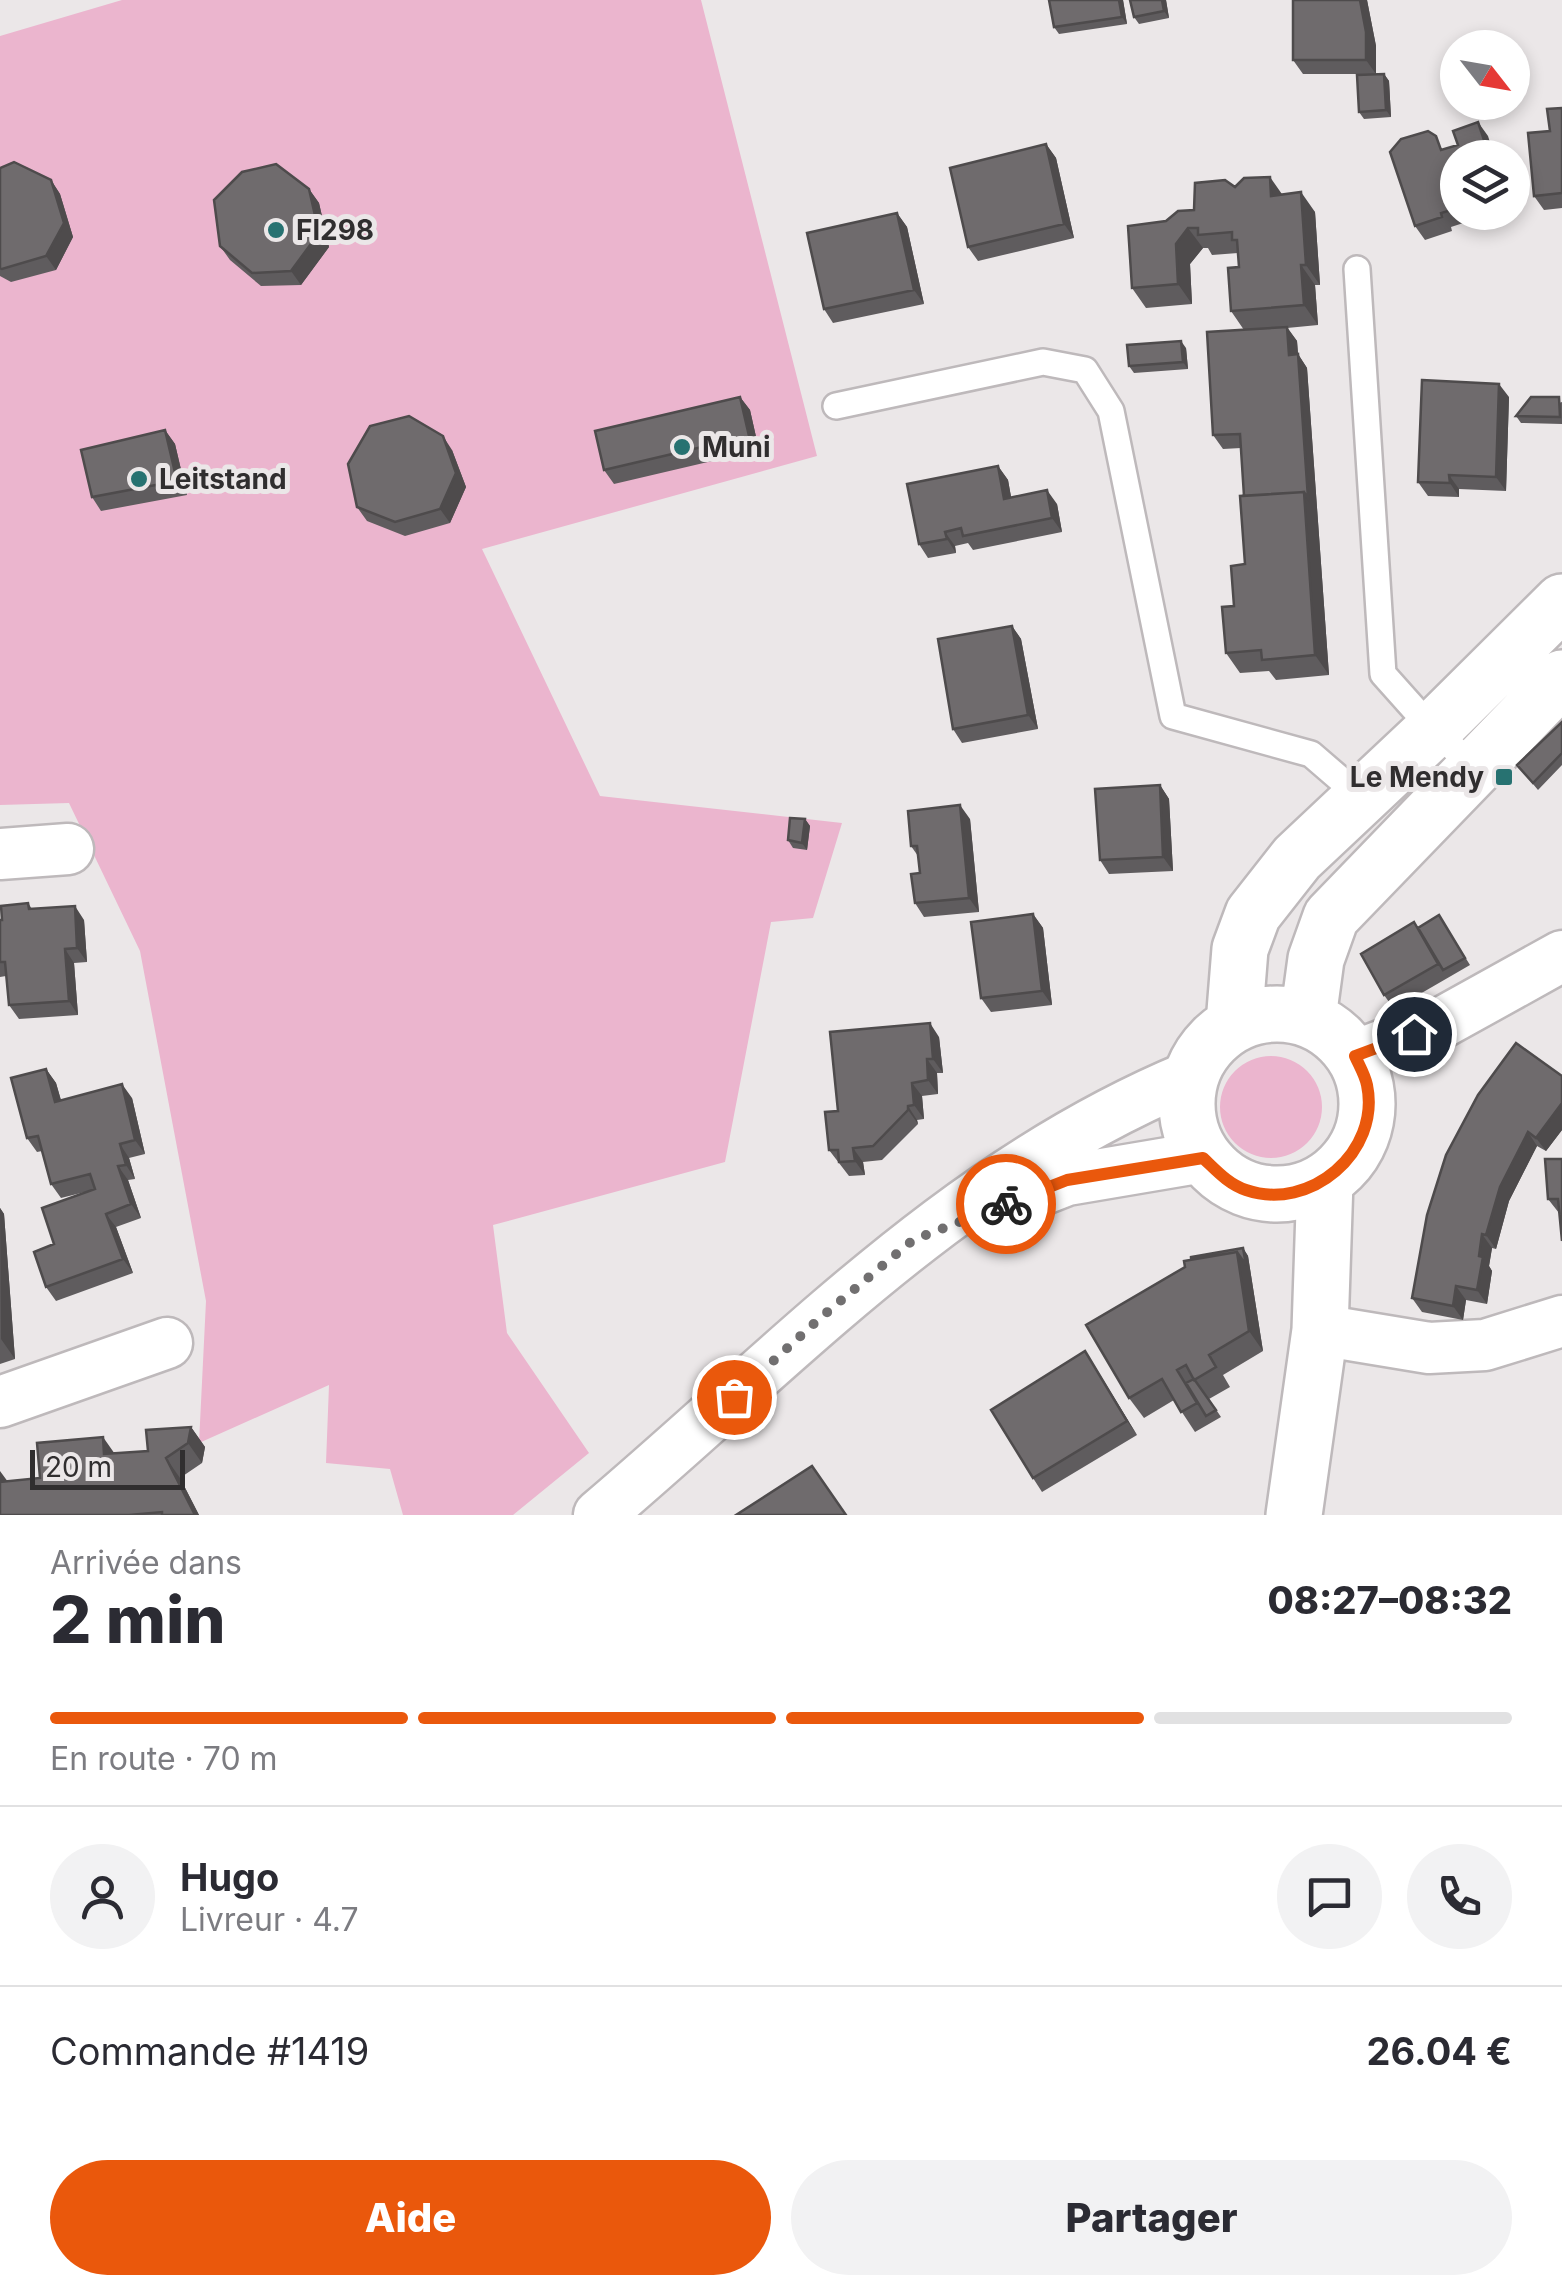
<!DOCTYPE html>
<html lang="fr">
<head>
<meta charset="utf-8">
<style>
  :root { --surface:#fff; --page:#f2f2f3; --text:#2b2b33; --muted:#7c7c81; --line:#e1e1e2; --accent:#ea580c }
  body { margin:0; font-family:Inter,sans-serif; background:var(--page); color:var(--text); height:100vh; display:flex; flex-direction:column; font-size:38px; white-space:nowrap }
  * { box-sizing:border-box; margin:0 }
  p { font-size:32px; color:var(--muted) }
  .icon { flex:none; width:55px; height:55px; fill:none; stroke:currentColor; stroke-width:2; stroke-linecap:round; stroke-linejoin:round }
  .map { position:relative; height:1515px; overflow:hidden }
  .panel { display:flex; flex-direction:column; background:var(--surface); flex:1 }
  .panel>* { flex:none }
  .needle { width:65px; rotate:121deg }
  .tools { position:absolute; left:1440px; top:30px; display:grid; gap:20px }
  .tools a { display:grid; place-items:center; width:90px; height:90px; border-radius:50%; background:var(--surface); box-shadow:0 5px 15px #0003; font-size:50px }
  .scale { position:absolute; left:30px; bottom:25px; width:155px; box-sizing:border-box; padding-left:10px; border:5px solid #302e2f; border-top:0; font-size:28px; line-height:35px; white-space:nowrap; color:#302e2f; -webkit-text-stroke:8px #ebe7e8; paint-order:stroke }
  .pin { position:absolute; display:grid; place-items:center; width:85px; height:85px; color:#fff; margin:-42px; border:5px solid #fff; border-radius:50%; box-shadow:0 2px 10px #0007 }
  .courier { position:absolute; display:grid; place-items:center; width:100px; height:100px; margin:-50px; border:8px solid #ea580c; border-radius:50%; background:#fff; color:#222; box-shadow:0 2px 12px #0007 }
  .head em { font-style:normal; font-weight:800 }
  .head div { display:flex; flex-direction:column-reverse }
  .head { display:flex; align-items:center; justify-content:space-between; height:170px; padding:0 50px }
  h1 { font-size:65px; font-weight:800; line-height:75px }
  .bar { display:grid; grid-template-columns:repeat(4,1fr); gap:15px 10px; align-content:center; height:120px; padding:0 50px }
  .bar i { height:12px; border-radius:8px; background:var(--line) }
  .bar .on { background:var(--accent) }
  .bar p { grid-column:span 4 }
  .line { display:flex; align-items:center; gap:25px; padding:0 50px; border-top:2px solid var(--line) }
  .line div { flex:1 }
  .round { display:grid; place-items:center; flex:none; width:105px; height:105px; border-radius:52px; background:var(--page) }
  .primary-button { display:flex; gap:20px; margin-top:auto; padding:20px 50px }
  .primary-button a { flex:1; height:115px; border-radius:60px; background:var(--accent); color:#fff; font-size:40px; font-weight:800; line-height:115px; text-align:center }
  .primary-button a+a { background:var(--page); color:var(--text) }
  .map>svg:first-child { display:block }
</style>
</head>
<body>
<div class="map">
<svg width="1562" height="1515" viewBox="0 0 1562 1515">
  <rect width="100%" height="100%" fill="#ebe7e8"/>
  <!-- green -->
  <path fill="#ebb5ce" d="M 122,0 L 701,0 L 817,456 L 482,549 L 600,796 L 842,823 L 813,918 L 771,922 L 725,1162 L 493,1225 L 507,1333 L 589,1453 L 513,1515 L 403,1515 L 390,1469 L 326,1463 L 329,1385 L 199,1443 L 206,1301 L 140,951 L 69,803 L 0,805 L 0,36 Z
    M1220 1107a51 51 0 1 1 102 0a51 51 0 1 1-102 0Z"/>
  <g fill="none" stroke-linecap="round" stroke-linejoin="round">
    <!-- service casing -->
    <g stroke="#beb9bb" stroke-width="30">
      <path id="service" d="M 1357,269 L 1383,674 L 1433,730 L 1474,766
        M 836,406 L 1043,362 L 1085,370 L 1111,411 L 1173,716 L 1311,754 L 1362,798"/>
    </g>
    <!-- minor casing -->
    <g stroke="#beb9bb" stroke-width="55">
      <path id="minor" d="M 0,854 L 68,849
        M 1355,1056 L 1443,1022 L 1562,956
        M 988,1211 L 1067,1180 L 1203,1157
        M 1320,1330 L 1429,1348 L 1485,1345 L 1562,1321
        M 0,1402 L 167,1343
        M 599,1515 C 790,1353 953,1175 1189,1077"/>
    </g>
    <!-- tertiary casing -->
    <g stroke="#beb9bb" stroke-width="60">
      <path id="tertiary" d="M1187 1104a90 90 0 1 1 180 0a90 90 0 1 1-180 0Z
        M 1308,1018 L 1316,959 L 1331,917 L 1562,678
        M 1234,1024 L 1240,949 L 1253,914 L 1297,858 L 1433,730 L 1562,602
        M 1294,1515 L 1320,1330 L 1325,1181"/>
    </g>
    <!-- service -->
    <use href="#service" stroke="#fff" stroke-width="25"/>
    <!-- minor -->
    <use href="#minor" stroke="#fff" stroke-width="50"/>
    <!-- tertiary -->
    <use href="#tertiary" stroke="#fff" stroke-width="55"/>
  </g>
  <!-- wall -->
  <path fill="#5f5c5e" d="M 1123,0 L 1127,24 L 1059,34 L 1054,27 Z
    M 1130,0 L 1166,0 L 1169,18 L 1139,24 L 1134,17 Z
    M 1293,0 L 1367,0 L 1376,46 L 1376,74 L 1384,74 L 1389,81 L 1391,117 L 1364,119 L 1359,112 L 1370,74 L 1303,74 L 1293,60 Z
    M 1562,108 L 1562,208 L 1544,210 L 1534,196 L 1550,131 Z
    M 1488,136 L 1458,158 L 1458,212 L 1506,212 L 1496,216 L 1494,213 L 1451,227 L 1452,231 L 1425,240 L 1415,226 L 1445,149 Z
    M 1046,144 L 1056,158 L 1074,238 L 978,261 L 968,247 Z
    M 0,168 L 51,180 L 60,194 L 73,237 L 56,270 L 11,282 L 0,276 Z
    M 1235,187 L 1282,194 L 1315,212 L 1320,285 L 1315,285 L 1318,325 L 1287,328 L 1297,341 L 1298,354 L 1307,368 L 1329,675 L 1276,680 L 1269,671 L 1240,673 L 1226,653 L 1234,606 L 1245,564 L 1244,496 L 1241,448 L 1223,449 L 1213,435 L 1244,330 L 1231,311 L 1239,267 L 1238,253 L 1212,255 L 1208,248 L 1203,248 L 1190,264 L 1192,304 L 1146,308 L 1132,288 L 1166,221 L 1194,210 Z
    M 309,189 L 319,203 L 329,247 L 301,285 L 261,286 L 230,260 L 220,246 Z
    M 897,213 L 907,227 L 924,304 L 833,323 L 824,309 Z
    M 1186,348 L 1188,369 L 1134,373 L 1129,366 Z
    M 740,397 L 750,410 L 759,450 L 614,484 L 604,470 Z
    M 1509,397 L 1506,491 L 1459,489 L 1459,497 L 1428,496 L 1418,482 Z
    M 1562,402 L 1562,424 L 1521,423 L 1516,416 Z
    M 165,430 L 175,444 L 187,495 L 101,511 L 92,497 Z
    M 452,450 L 466,487 L 450,523 L 405,536 L 367,521 L 357,507 Z
    M 998,466 L 1008,480 L 1011,497 L 1057,504 L 1062,532 L 973,550 L 968,543 L 955,546 L 956,553 L 928,558 L 919,544 Z
    M 1012,626 L 1021,639 L 1038,729 L 962,743 L 953,729 Z
    M 1562,722 L 1562,765 L 1538,790 L 1517,765 Z
    M 1160,785 L 1169,799 L 1173,871 L 1109,874 L 1100,860 Z
    M 805,819 L 810,826 L 807,850 L 793,848 L 788,840 Z
    M 970,819 L 979,912 L 924,917 L 915,903 L 920,873 L 918,856 L 911,846 Z
    M 28,903 L 32,909 L 84,920 L 87,962 L 74,963 L 78,1015 L 19,1019 L 9,1005 L 6,976 L 0,977 L 0,920 Z
    M 1033,914 L 1043,928 L 1052,1005 L 991,1012 L 981,998 Z
    M 1439,915 L 1470,965 L 1394,1009 L 1384,995 L 1418,928 Z
    M 939,1037 L 943,1073 L 937,1073 L 938,1094 L 922,1096 L 924,1119 L 917,1120 L 918,1124 L 882,1160 L 863,1162 L 865,1175 L 849,1176 L 829,1150 L 838,1111 Z
    M 46,1069 L 56,1083 L 61,1100 L 132,1098 L 145,1154 L 129,1158 L 135,1179 L 128,1180 L 141,1218 L 116,1227 L 133,1273 L 56,1301 L 46,1287 L 54,1244 L 93,1190 L 61,1198 L 51,1184 L 42,1151 L 37,1152 L 27,1138 Z
    M 1562,1076 L 1562,1130 L 1546,1151 L 1537,1146 L 1509,1201 L 1496,1249 L 1492,1248 L 1489,1266 L 1492,1271 L 1487,1304 L 1466,1300 L 1463,1320 L 1422,1312 L 1412,1298 Z
    M 1562,1159 L 1562,1242 L 1559,1213 L 1548,1199 Z
    M 0,1208 L 4,1214 L 15,1359 L 0,1364 Z
    M 1243,1248 L 1248,1256 L 1263,1351 L 1223,1375 L 1230,1387 L 1209,1399 L 1221,1417 L 1195,1432 L 1174,1400 L 1144,1418 L 1129,1398 Z
    M 1094,1365 L 1137,1435 L 1042,1492 L 1033,1478 Z
    M 191,1427 L 205,1447 L 202,1463 L 180,1478 L 199,1515 L 0,1515 L 7,1481 L 40,1478 L 114,1453 L 148,1451 Z"/>
  <!-- shaded-wall -->
  <path fill="#4e4b4c" d="M 1119,0 L 1123,0 L 1127,24 L 1122,17 Z
    M 1162,0 L 1166,0 L 1169,18 L 1164,11 Z
    M 1360,0 L 1367,0 L 1376,46 L 1376,74 L 1366,60 Z
    M 1384,74 L 1389,81 L 1391,117 L 1386,110 Z
    M 1478,122 L 1488,136 L 1495,158 L 1490,158 Z
    M 1046,144 L 1056,158 L 1074,238 L 1064,224 Z
    M 1270,177 L 1284,197 L 1271,196 Z
    M 51,180 L 60,194 L 73,237 L 56,270 L 46,256 Z
    M 309,189 L 319,203 L 329,247 L 301,285 L 291,271 Z
    M 1301,192 L 1315,212 L 1320,285 L 1306,265 Z
    M 897,213 L 907,227 L 924,304 L 914,290 Z
    M 1188,228 L 1203,248 L 1190,264 L 1192,304 L 1178,284 L 1176,244 Z
    M 1301,265 L 1315,285 L 1318,325 L 1304,305 Z
    M 1287,327 L 1297,341 L 1298,354 L 1307,368 L 1329,675 L 1315,655 Z
    M 1181,341 L 1186,348 L 1188,369 L 1183,362 Z
    M 1499,384 L 1509,397 L 1506,491 L 1496,477 Z
    M 740,397 L 750,410 L 759,450 L 749,436 Z
    M 165,430 L 175,444 L 187,495 L 177,481 Z
    M 443,436 L 452,450 L 466,487 L 450,523 L 440,509 Z
    M 998,466 L 1008,480 L 1014,513 L 1004,499 Z
    M 1449,475 L 1459,489 L 1459,497 L 1450,483 Z
    M 1047,490 L 1057,504 L 1062,532 L 1052,518 Z
    M 945,532 L 955,546 L 956,553 L 947,539 Z
    M 1012,626 L 1021,639 L 1038,729 L 1028,715 Z
    M 1160,785 L 1169,799 L 1173,871 L 1163,857 Z
    M 960,805 L 970,819 L 979,912 L 969,898 Z
    M 805,819 L 810,826 L 807,850 L 802,843 Z
    M 75,906 L 84,920 L 87,962 L 77,948 Z
    M 1033,914 L 1043,928 L 1052,1005 L 1042,991 Z
    M 65,949 L 74,963 L 78,1015 L 69,1001 Z
    M 930,1023 L 939,1037 L 943,1073 L 933,1059 Z
    M 927,1059 L 937,1073 L 938,1094 L 928,1080 Z
    M 46,1069 L 56,1083 L 65,1115 L 55,1102 Z
    M 912,1083 L 922,1096 L 924,1119 L 914,1105 Z
    M 122,1084 L 132,1098 L 145,1154 L 135,1140 Z
    M 1562,1103 L 1562,1130 L 1546,1151 L 1536,1138 Z
    M 908,1106 L 917,1120 L 918,1124 L 908,1110 Z
    M 1528,1132 L 1537,1146 L 1509,1201 L 1496,1249 L 1486,1235 L 1500,1187 Z
    M 120,1144 L 129,1158 L 135,1179 L 126,1165 Z
    M 853,1148 L 863,1162 L 865,1175 L 855,1161 Z
    M 118,1166 L 128,1180 L 141,1218 L 131,1204 Z
    M 0,1208 L 4,1214 L 15,1359 L 1,1339 Z
    M 106,1214 L 116,1227 L 133,1273 L 123,1259 Z
    M 1482,1234 L 1492,1248 L 1489,1266 L 1492,1271 L 1487,1304 L 1477,1290 Z
    M 1243,1248 L 1248,1256 L 1263,1351 L 1249,1331 L 1237,1252 Z
    M 1456,1286 L 1466,1300 L 1463,1320 L 1453,1306 Z
    M 1085,1351 L 1094,1365 L 1137,1435 L 1127,1421 Z
    M 191,1427 L 205,1447 L 202,1463 L 188,1443 Z
    M 103,1437 L 117,1457 L 104,1454 Z
    M 166,1458 L 180,1478 L 199,1515 L 195,1515 Z
    M 0,1471 L 11,1486 L 0,1485 Z"/>
  <!-- building -->
  <path fill="#6f6b6d" stroke="#4e4b4c" stroke-width="2.5" d="M 1049,0 L 1119,0 L 1122,17 L 1054,27 Z
    M 1130,0 L 1162,0 L 1164,11 L 1134,17 Z
    M 1293,0 L 1360,0 L 1366,32 L 1366,60 L 1293,60 Z
    M 1384,74 L 1386,110 L 1359,112 L 1357,75 Z
    M 1562,108 L 1562,193 L 1534,196 L 1528,133 L 1550,131 L 1547,109 Z
    M 1478,122 L 1490,158 L 1458,158 L 1458,208 L 1441,213 L 1442,217 L 1415,226 L 1390,152 L 1401,139 L 1428,131 L 1436,136 L 1441,150 L 1458,145 L 1453,131 Z
    M 1046,144 L 1064,224 L 968,247 L 950,168 Z
    M 14,162 L 51,180 L 64,223 L 46,256 L 2,269 L 0,268 L 0,168 Z
    M 276,164 L 309,189 L 319,233 L 291,271 L 252,273 L 220,246 L 214,200 L 242,172 Z
    M 1270,177 L 1271,196 L 1301,192 L 1306,265 L 1301,265 L 1304,305 L 1231,311 L 1228,268 L 1239,267 L 1237,240 L 1232,240 L 1232,232 L 1198,235 L 1198,228 L 1188,228 L 1176,244 L 1178,284 L 1132,288 L 1128,226 L 1166,221 L 1178,211 L 1194,210 L 1195,183 L 1225,180 L 1235,187 L 1244,178 Z
    M 897,213 L 914,290 L 824,309 L 807,233 Z
    M 1287,327 L 1289,355 L 1298,354 L 1308,498 L 1304,492 L 1244,496 L 1240,434 L 1213,435 L 1207,332 Z
    M 1181,341 L 1183,362 L 1129,366 L 1127,345 Z
    M 1422,380 L 1499,384 L 1496,477 L 1449,475 L 1450,483 L 1418,482 Z
    M 740,397 L 749,436 L 604,470 L 595,431 Z
    M 1531,397 L 1559,397 L 1560,417 L 1516,416 Z
    M 409,416 L 443,436 L 456,473 L 440,509 L 395,522 L 357,507 L 348,464 L 370,426 Z
    M 165,430 L 177,481 L 92,497 L 81,450 Z
    M 998,466 L 1004,499 L 1047,490 L 1052,518 L 963,536 L 961,528 L 945,532 L 947,539 L 919,544 L 907,484 Z
    M 1304,492 L 1315,655 L 1262,660 L 1261,650 L 1226,653 L 1222,607 L 1234,606 L 1231,566 L 1245,564 L 1240,496 Z
    M 1012,626 L 1028,715 L 953,729 L 938,639 Z
    M 1562,722 L 1562,753 L 1533,783 L 1517,765 Z
    M 1160,785 L 1163,857 L 1100,860 L 1095,789 Z
    M 960,805 L 969,898 L 915,903 L 911,874 L 920,873 L 917,846 L 911,846 L 908,811 Z
    M 790,818 L 805,819 L 802,843 L 788,840 Z
    M 28,903 L 29,909 L 75,906 L 77,948 L 65,949 L 69,1001 L 9,1005 L 5,962 L 0,962 L 0,920 L 2,920 L 1,906 Z
    M 1033,914 L 1042,991 L 981,998 L 971,922 Z
    M 1439,915 L 1465,958 L 1443,970 L 1418,928 Z
    M 1414,922 L 1438,964 L 1384,995 L 1361,954 Z
    M 930,1023 L 933,1059 L 927,1059 L 928,1080 L 912,1083 L 914,1105 L 908,1106 L 908,1110 L 873,1146 L 853,1148 L 855,1161 L 839,1162 L 838,1150 L 829,1150 L 825,1112 L 838,1111 L 830,1032 Z
    M 1516,1043 L 1562,1076 L 1562,1103 L 1536,1138 L 1528,1132 L 1500,1187 L 1486,1235 L 1482,1234 L 1479,1256 L 1483,1257 L 1477,1290 L 1456,1286 L 1453,1306 L 1412,1298 L 1427,1215 L 1446,1155 L 1478,1095 Z
    M 46,1069 L 55,1102 L 122,1084 L 135,1140 L 120,1144 L 126,1165 L 118,1166 L 131,1204 L 106,1214 L 123,1259 L 46,1287 L 34,1252 L 54,1244 L 42,1208 L 95,1189 L 90,1174 L 51,1184 L 38,1136 L 27,1138 L 11,1078 Z
    M 1545,1159 L 1562,1159 L 1562,1241 L 1558,1199 L 1548,1199 Z
    M 1243,1248 L 1246,1265 L 1237,1252 L 1191,1259 L 1191,1257 Z
    M 1237,1252 L 1249,1331 L 1209,1355 L 1216,1367 L 1194,1380 L 1186,1365 L 1177,1370 L 1197,1403 L 1181,1412 L 1162,1379 L 1129,1398 L 1086,1325 L 1185,1267 L 1184,1261 Z
    M 1085,1351 L 1127,1421 L 1033,1478 L 991,1410 Z
    M 1194,1379 L 1216,1410 L 1206,1416 L 1186,1383 Z
    M 191,1427 L 188,1443 L 166,1458 L 195,1515 L 162,1515 L 162,1512 L 129,1515 L 0,1515 L 0,1482 L 40,1478 L 37,1443 L 103,1437 L 104,1454 L 148,1451 L 146,1430 Z
    M 812,1466 L 846,1515 L 736,1515 Z"/>
  <g fill="none" stroke-linecap="round" stroke-linejoin="round">
    <!-- done -->
    <path stroke="#716f70" stroke-width="10" stroke-dasharray="0 18" d="M 734,1397 L 819,1319 L 913,1240 L 1006,1204"/>
    <!-- route -->
    <path stroke="#ea580c" stroke-width="12" d="M 1006,1204 L 1067,1180 L 1203,1158 C 1216,1170 1228,1184 1246,1190 C 1310,1212 1381,1152 1367,1085 C 1365,1075 1359,1065 1355,1056 L 1414,1034"/>
  </g>
  <!-- markers -->
  <g fill="#277271" stroke="#ebe7e8" stroke-width="4">
    <circle cx="276" cy="230" r="10"/>
    <circle cx="682" cy="447" r="10"/>
    <circle cx="139" cy="479" r="10"/>
    <rect x="1494" y="767" width="20" height="20" rx="5"/>
  </g>
  <g text-anchor="middle" dominant-baseline="central" stroke-width="10" stroke-linejoin="round" paint-order="stroke">
    <!-- poi labels -->
    <g font-size="28" font-weight="bold" fill="#302e2f" stroke="#ebe7e8" text-anchor="start">
      <text x="296" y="230">Fl298</text>
      <text x="702" y="447">Muni</text>
      <text x="159" y="479">Leitstand</text>
      <text x="1484" y="777" text-anchor="end">Le Mendy</text>
    </g>
  </g>
</svg>
<div class="tools">
<a><svg class="needle" viewBox="-14 -14 28 28"><path d="M0-13l5 13h-10z" fill="#e53935"/><path d="M0 13l5-13h-10z" fill="#7c7c81"/></svg></a>
<a><svg class="icon" aria-label="layers" viewBox="0 0 24 24"><path d="M12 4l9 5-9 5-9-5zM3 14l9 5 9-5"/></svg></a>
</div>
<div class="scale">20 m</div>
<div class="pin" style="left:734px;top:1397px;background:#ea580c"><svg class="icon" aria-label="bag" viewBox="0 0 24 24"><path d="M5 8h14l-1 12H6zM9 8a3 3 0 0 1 6 0"/></svg></div>
<div class="pin" style="left:1414px;top:1034px;background:#1f2937"><svg class="icon" aria-label="home" viewBox="0 0 24 24"><path d="M3 11l9-7 9 7M6 9v11h12V9"/></svg></div>
<div class="courier" style="left:1006px;top:1204px"><svg class="icon" aria-label="bike" viewBox="0 0 24 24"><circle cx="6" cy="16" r="4"/><circle cx="18" cy="16" r="4"/><path d="M6 16l4-8h5l3 8M10 8l3 8H6M13 5h3"/></svg></div>
</div>
<section class="panel">
<div class="head"><div><h1>2 min</h1><p>Arrivée dans</p></div><em>08:27–08:32</em></div>
<div class="bar"><i class="on"></i><i class="on"></i><i class="on"></i><i></i><p>En route · 70 m</p></div>
<div class="line" style="height:180px"><a class="round"><svg class="icon" aria-label="person" viewBox="0 0 24 24"><circle cx="12" cy="8" r="4"/><path d="M4 21q1-7 8-7t8 7"/></svg></a><div><b>Hugo</b><p>Livreur · 4.7</p></div><a class="round"><svg class="icon" aria-label="chat" viewBox="0 0 24 24"><path d="M4 5h16v11H9l-5 4z"/></svg></a><a class="round"><svg class="icon" aria-label="phone" viewBox="0 0 24 24"><path d="M5 4h4l2 5-3 2q2 4 5 5l2-3 5 2v4C11 20 4 13 5 4z"/></svg></a></div>
<div class="line" style="height:130px"><div>Commande #1419</div><b>26.04 €</b></div>
<div class="primary-button"><a>Aide</a><a>Partager</a></div>
</section>
</body>
</html>
